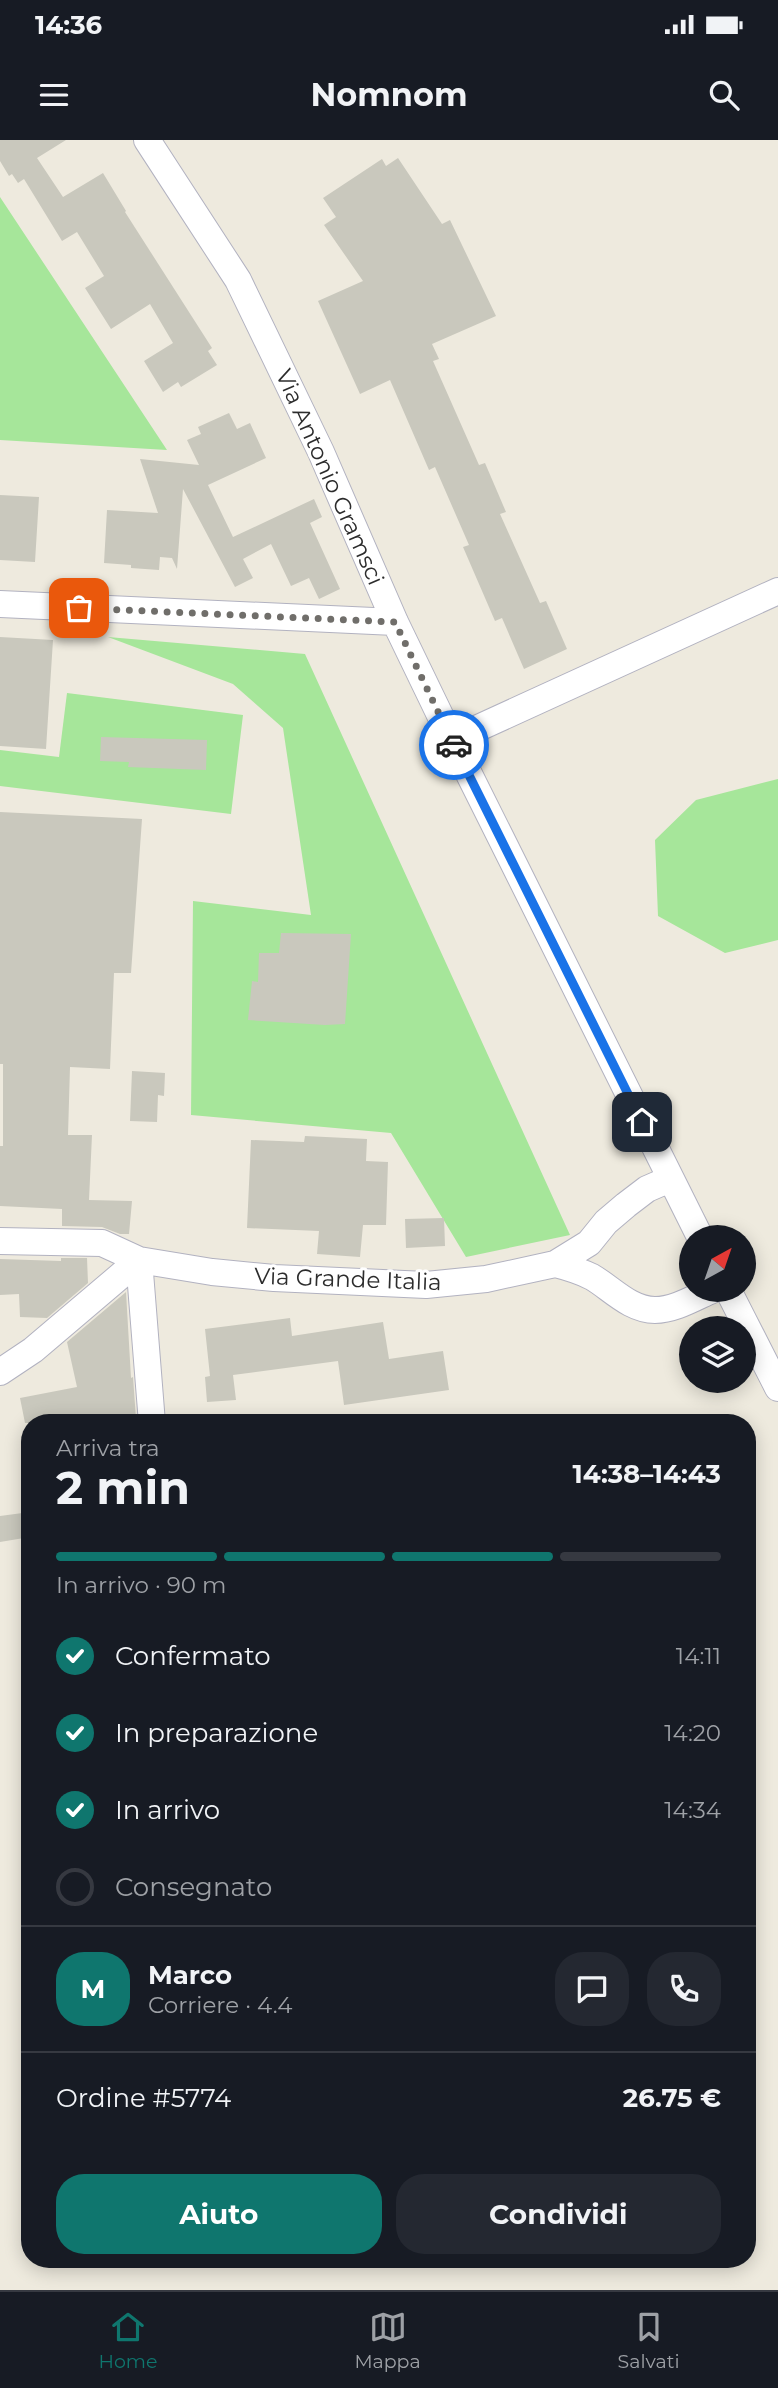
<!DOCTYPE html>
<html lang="it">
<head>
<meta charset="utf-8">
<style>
  :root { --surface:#171b24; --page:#242831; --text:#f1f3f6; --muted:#9ea1a6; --line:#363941; --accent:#0f766e }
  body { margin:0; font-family:Montserrat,sans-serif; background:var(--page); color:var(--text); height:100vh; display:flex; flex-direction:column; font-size:26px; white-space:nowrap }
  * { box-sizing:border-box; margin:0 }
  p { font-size:23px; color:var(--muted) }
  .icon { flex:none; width:38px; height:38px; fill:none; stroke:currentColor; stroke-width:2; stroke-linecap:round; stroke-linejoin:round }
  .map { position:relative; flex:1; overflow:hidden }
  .side { position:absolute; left:21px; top:1274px; width:735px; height:854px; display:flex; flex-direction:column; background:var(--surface); border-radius:28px; box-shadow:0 4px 18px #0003 }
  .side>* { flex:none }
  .needle { width:46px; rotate:40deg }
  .buttons { position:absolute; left:679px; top:1085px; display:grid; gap:14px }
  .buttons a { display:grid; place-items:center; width:77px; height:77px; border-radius:50%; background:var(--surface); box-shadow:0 4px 18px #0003; font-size:35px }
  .pin { position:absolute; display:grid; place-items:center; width:60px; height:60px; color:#fff; margin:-30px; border-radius:14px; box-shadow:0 4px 10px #0006 }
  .courier { position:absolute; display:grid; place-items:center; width:70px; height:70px; margin:-35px; border:5px solid #1a73e8; border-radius:50%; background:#fff; color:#222; box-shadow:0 2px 9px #0007 }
  .headline em { font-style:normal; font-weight:700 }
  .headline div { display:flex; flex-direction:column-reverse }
  .headline { display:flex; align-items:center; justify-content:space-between; height:119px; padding:0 35px }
  h1 { font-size:46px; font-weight:700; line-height:52px }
  .bar { display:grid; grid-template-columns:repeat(4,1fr); gap:10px 7px; align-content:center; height:84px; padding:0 35px }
  .bar i { height:9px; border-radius:5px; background:var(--line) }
  .bar .active { background:var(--accent) }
  .bar p { grid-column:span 4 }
  .line { display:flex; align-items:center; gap:18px; padding:0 35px; border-top:2px solid var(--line) }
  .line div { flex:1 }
  .round { display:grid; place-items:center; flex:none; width:74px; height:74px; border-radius:28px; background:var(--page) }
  ol { padding:0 35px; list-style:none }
  li { display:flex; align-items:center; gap:21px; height:77px }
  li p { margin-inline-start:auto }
  li .icon { padding:7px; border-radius:50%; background:var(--accent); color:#fff; stroke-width:4 }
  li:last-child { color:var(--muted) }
  li i { width:38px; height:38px; border:4px solid var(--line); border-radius:50% }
  .cta { display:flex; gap:14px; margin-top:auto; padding:14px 35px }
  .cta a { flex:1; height:80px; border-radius:28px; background:var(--accent); color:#fff; font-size:28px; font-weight:700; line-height:80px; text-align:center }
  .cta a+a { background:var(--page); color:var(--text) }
  .status { display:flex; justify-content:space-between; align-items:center; height:49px; padding:0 35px; background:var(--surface); direction:ltr }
  .status svg { height:19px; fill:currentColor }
  header { display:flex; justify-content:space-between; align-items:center; height:91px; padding:0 35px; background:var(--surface); font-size:32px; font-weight:700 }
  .tabs { display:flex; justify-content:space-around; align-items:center; height:98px; border-top:2px solid var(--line); background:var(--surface); font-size:19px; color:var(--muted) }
  .tabs a { display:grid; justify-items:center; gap:4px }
  .tabs .active { color:var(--accent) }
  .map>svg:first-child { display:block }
</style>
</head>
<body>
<div class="status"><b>14:36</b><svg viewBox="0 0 49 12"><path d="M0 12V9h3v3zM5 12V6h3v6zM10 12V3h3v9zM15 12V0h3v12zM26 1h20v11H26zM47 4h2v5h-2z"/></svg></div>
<header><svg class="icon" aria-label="menu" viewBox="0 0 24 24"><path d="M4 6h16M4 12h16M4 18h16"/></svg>Nomnom<svg class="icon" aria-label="search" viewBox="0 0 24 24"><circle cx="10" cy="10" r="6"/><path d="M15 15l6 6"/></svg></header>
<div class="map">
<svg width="778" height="2150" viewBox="0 0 778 2150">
  <rect width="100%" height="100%" fill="#eeeade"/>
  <!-- green -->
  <path fill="#a6e69a" d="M 0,57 L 167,310 L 0,300 Z
    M 108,497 L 305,514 L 570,1095 L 466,1117 L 391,993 L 191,975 L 193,761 L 311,775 L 283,588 L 233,544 Z
    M 67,553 L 243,575 L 231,674 L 0,646 L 0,610 L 59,617 Z
    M 778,639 L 778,800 L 725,813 L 658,776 L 655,700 L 696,660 Z"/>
  <!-- building -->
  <path fill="#c9c8bd" d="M 0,0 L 66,0 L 37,18 L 63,57 L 103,33 L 126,71 L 125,72 L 212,208 L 208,211 L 217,225 L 181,247 L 178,242 L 163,252 L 144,221 L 173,203 L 150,164 L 111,189 L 85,148 L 104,136 L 77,92 L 62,101 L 24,39 L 18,43 L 12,34 L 9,36 L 0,21 Z
    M 398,18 L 442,84 L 450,80 L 496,176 L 432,204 L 439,219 L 433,221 L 479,325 L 485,323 L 506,372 L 500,374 L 540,463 L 546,461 L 567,509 L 524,529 L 502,478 L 495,481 L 463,407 L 469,405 L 435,327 L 429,330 L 390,240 L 360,254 L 318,161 L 363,141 L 324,85 L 336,77 L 323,58 L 382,19 L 386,26 Z
    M 229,273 L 237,289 L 250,283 L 266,318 L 208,345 L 233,397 L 314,359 L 322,377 L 310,383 L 340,449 L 319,459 L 309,438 L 291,446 L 271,404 L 243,419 L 253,438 L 235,447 L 183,349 L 177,429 L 172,418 L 160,417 L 159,430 L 131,428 L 131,425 L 104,423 L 107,370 L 158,373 L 140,319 L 199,325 L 187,300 L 201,294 L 198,287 Z
    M 0,355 L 39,357 L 35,422 L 0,420 Z
    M 0,497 L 53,500 L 46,609 L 0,606 Z
    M 101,597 L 207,600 L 206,630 L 128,627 L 129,622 L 100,621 Z
    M 0,672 L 142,679 L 131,833 L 114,833 L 110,929 L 70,927 L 68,995 L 92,995 L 89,1060 L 132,1061 L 129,1094 L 120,1094 L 102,1087 L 62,1086 L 62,1069 L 0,1066 L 0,1006 L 3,1006 L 3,924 L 0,924 Z
    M 281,793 L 351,794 L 345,884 L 325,885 L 248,880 L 252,841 L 258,842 L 259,813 L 279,813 Z
    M 132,931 L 165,933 L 164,956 L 158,955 L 157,982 L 130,981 Z
    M 305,996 L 367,999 L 366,1021 L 388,1022 L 386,1085 L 363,1085 L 360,1117 L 317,1114 L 319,1091 L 247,1088 L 251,1000 L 304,1002 Z
    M 444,1078 L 445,1106 L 406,1108 L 405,1079 Z
    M 61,1118 L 87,1118 L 88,1143 L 47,1178 L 20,1177 L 19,1154 L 0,1155 L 0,1119 L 61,1121 Z
    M 126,1152 L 131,1238 L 133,1237 L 136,1279 L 117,1283 L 25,1283 L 20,1258 L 77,1247 L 67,1202 Z
    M 290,1178 L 292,1196 L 383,1182 L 389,1219 L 443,1211 L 449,1250 L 344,1265 L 338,1221 L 233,1235 L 236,1260 L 207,1262 L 205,1237 L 210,1236 L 205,1189 Z
    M 30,1372 L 30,1397 L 0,1402 L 0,1376 Z"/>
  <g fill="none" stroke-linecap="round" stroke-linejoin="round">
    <!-- minor casing -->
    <g stroke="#b2b2c0" stroke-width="28">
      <path id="minor" d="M 147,0 L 238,140 L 321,312 L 395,482 L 452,600 L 700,1097
        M 0,464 L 395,482
        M 452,600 L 778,451
        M 0,1101 L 102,1103 L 139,1120 L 212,1132 L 274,1138 L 426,1145 L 486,1139 L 555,1124 L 589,1103 L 606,1082 L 626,1065 L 647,1049 L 670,1039
        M 139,1120 L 152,1283
        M 555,1124 C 567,1127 580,1131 592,1137 C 611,1148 630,1170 655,1170 C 674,1170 694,1158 712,1150
        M 728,1150 L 778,1248
        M 0,1232 L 33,1210 L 139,1120"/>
    </g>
    <!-- minor -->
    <use href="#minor" stroke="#fff" stroke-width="26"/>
  </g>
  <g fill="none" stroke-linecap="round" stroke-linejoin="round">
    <!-- done -->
    <path stroke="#706e6a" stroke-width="7" stroke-dasharray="0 12.6" d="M 79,468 L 395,482 L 454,605"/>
    <!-- route -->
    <path stroke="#1a73e8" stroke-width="9" d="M 454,605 L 642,982"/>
  </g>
  <g text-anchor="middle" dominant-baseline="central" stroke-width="6" stroke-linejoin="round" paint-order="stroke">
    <!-- street labels -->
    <g font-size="23" fill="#2c2c2c" stroke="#fff">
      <text transform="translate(330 337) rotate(66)">Via Antonio Gramsci</text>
      <text transform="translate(348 1139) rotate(2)">Via Grande Italia</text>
    </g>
  </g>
</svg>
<div class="buttons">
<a><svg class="needle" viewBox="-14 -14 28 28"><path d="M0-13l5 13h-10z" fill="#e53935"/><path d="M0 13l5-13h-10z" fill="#9ea1a6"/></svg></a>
<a><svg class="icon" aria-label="layers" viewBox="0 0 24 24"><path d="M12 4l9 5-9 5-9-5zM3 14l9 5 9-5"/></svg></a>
</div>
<div class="pin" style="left:79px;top:468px;background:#ea580c"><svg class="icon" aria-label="bag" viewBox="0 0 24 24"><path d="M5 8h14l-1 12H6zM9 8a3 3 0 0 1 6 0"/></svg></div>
<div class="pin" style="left:642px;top:982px;background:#1f2937"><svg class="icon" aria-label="home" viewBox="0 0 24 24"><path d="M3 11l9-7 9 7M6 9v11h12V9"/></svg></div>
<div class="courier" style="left:454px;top:605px"><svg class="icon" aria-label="car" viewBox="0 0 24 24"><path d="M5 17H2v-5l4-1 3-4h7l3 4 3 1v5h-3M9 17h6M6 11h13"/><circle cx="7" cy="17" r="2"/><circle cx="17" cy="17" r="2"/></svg></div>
<section class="side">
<div class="headline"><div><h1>2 min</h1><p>Arriva tra</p></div><em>14:38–14:43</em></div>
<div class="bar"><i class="active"></i><i class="active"></i><i class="active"></i><i></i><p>In arrivo · 90 m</p></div>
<ol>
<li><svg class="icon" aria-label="check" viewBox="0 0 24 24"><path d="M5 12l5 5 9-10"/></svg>Confermato<p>14:11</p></li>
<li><svg class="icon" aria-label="check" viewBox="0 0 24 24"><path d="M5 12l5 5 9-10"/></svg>In preparazione<p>14:20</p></li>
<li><svg class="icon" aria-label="check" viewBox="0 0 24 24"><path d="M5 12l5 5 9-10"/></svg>In arrivo<p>14:34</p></li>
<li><i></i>Consegnato</li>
</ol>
<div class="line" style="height:126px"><b class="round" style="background:var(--accent);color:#fff">M</b><div><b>Marco</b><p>Corriere · 4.4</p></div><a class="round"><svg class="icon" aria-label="chat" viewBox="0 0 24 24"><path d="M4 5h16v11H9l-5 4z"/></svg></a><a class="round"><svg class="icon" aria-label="phone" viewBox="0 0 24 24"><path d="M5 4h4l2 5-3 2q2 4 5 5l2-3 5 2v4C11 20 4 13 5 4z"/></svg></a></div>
<div class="line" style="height:91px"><div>Ordine #5774</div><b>26.75 €</b></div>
<div class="cta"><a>Aiuto</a><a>Condividi</a></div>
</section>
</div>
<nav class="tabs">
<a class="active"><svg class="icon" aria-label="home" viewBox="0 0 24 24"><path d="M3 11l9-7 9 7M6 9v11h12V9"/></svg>Home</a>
<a><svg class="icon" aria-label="map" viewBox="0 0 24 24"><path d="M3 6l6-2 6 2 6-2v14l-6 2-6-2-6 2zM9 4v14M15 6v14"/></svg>Mappa</a>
<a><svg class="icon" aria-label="saved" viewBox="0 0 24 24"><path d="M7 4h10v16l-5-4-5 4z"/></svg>Salvati</a>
</nav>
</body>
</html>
